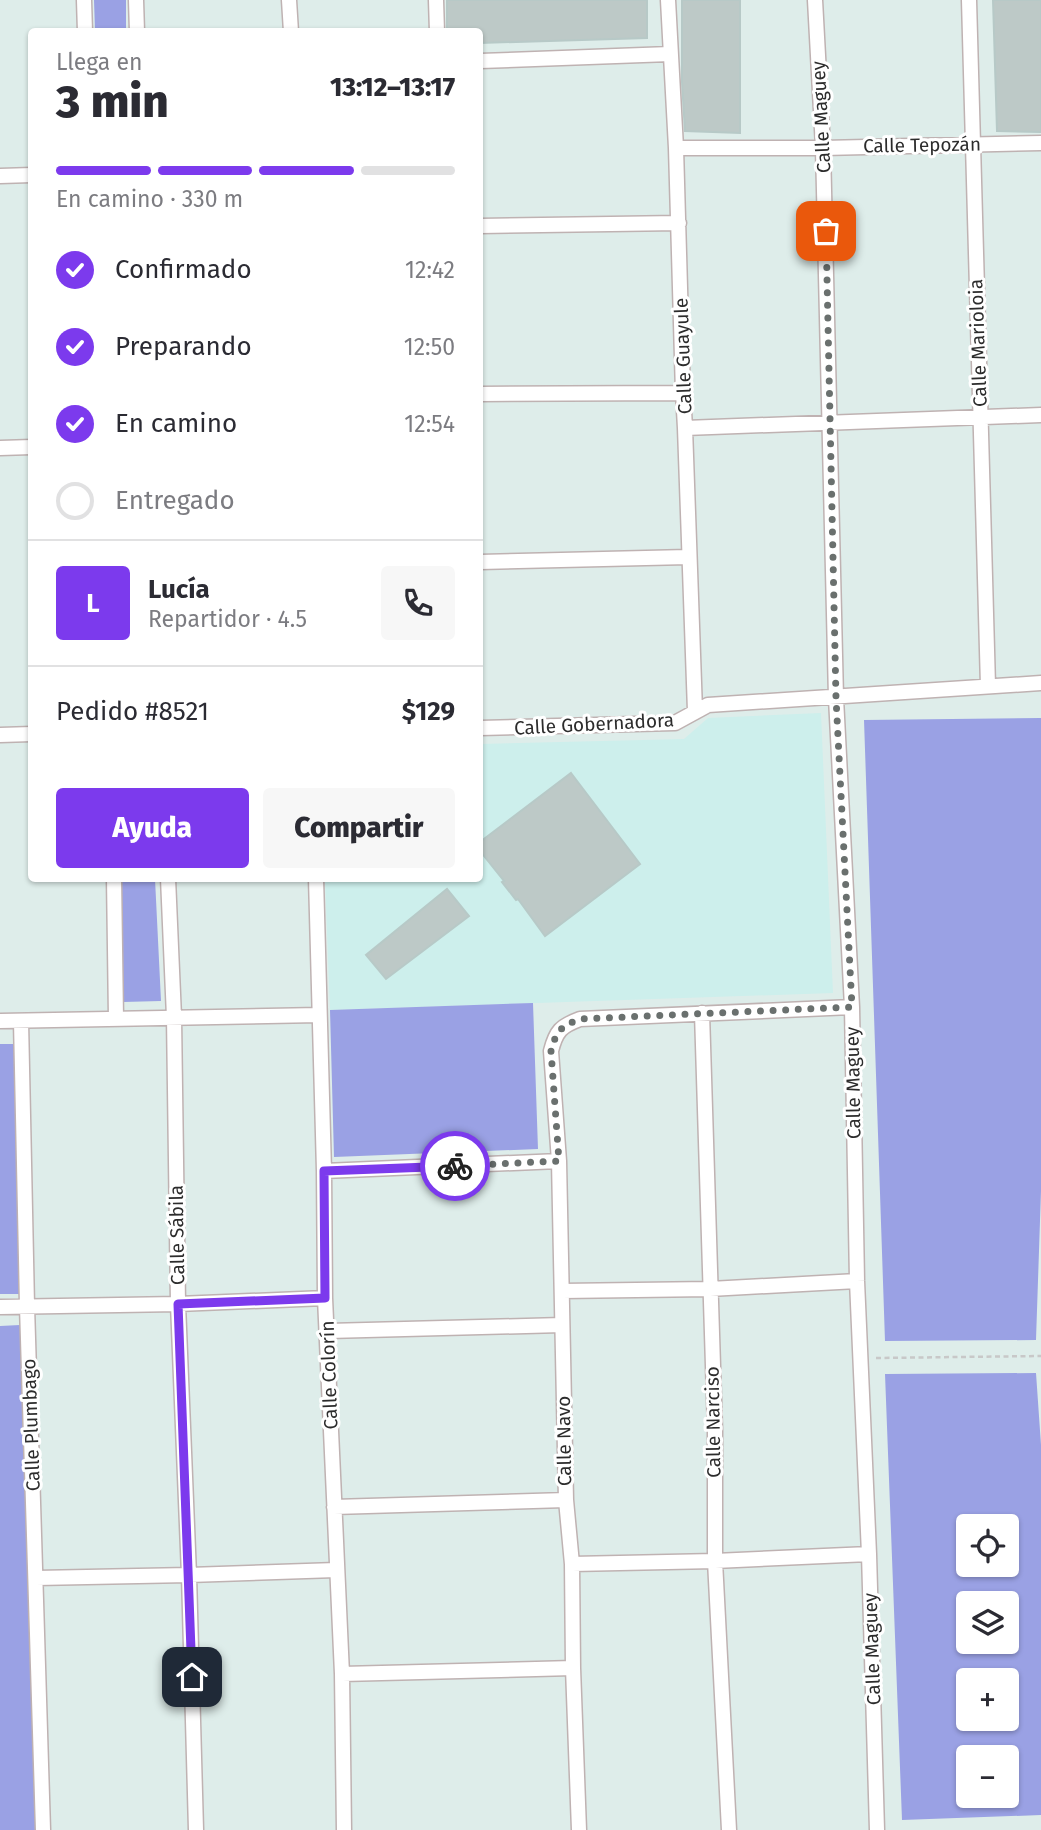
<!DOCTYPE html>
<html lang="es">
<head>
<meta charset="utf-8">
<style>
  :root { --surface:#fff; --page:#f7f7f7; --text:#2b2b33; --muted:#7c7c81; --line:#e1e1e2; --accent:#7c3aed }
  body { margin:0; font-family:"Fira Sans",sans-serif; background:var(--page); color:var(--text); height:100vh; display:flex; flex-direction:column; font-size:26px; white-space:nowrap }
  * { box-sizing:border-box; margin:0 }
  p { font-size:23px; color:var(--muted) }
  .icon { flex:none; width:38px; height:38px; fill:none; stroke:currentColor; stroke-width:2; stroke-linecap:round; stroke-linejoin:round }
  .map { position:relative; flex:1; overflow:hidden }
  .panel { position:absolute; left:28px; top:28px; width:455px; height:854px; display:flex; flex-direction:column; background:var(--surface); border-radius:7px; box-shadow:0 2px 5px #0004 }
  .panel>* { flex:none }
  .buttons { position:absolute; left:956px; top:1514px; display:grid; gap:14px }
  .buttons a { display:grid; place-items:center; width:63px; height:63px; border-radius:7px; background:var(--surface); box-shadow:0 2px 5px #0004; font-size:35px }
  .pin { position:absolute; display:grid; place-items:center; width:60px; height:60px; color:#fff; margin:-30px; border-radius:14px; box-shadow:0 4px 10px #0006 }
  .courier { position:absolute; display:grid; place-items:center; width:70px; height:70px; margin:-35px; border:5px solid #7c3aed; border-radius:50%; background:#fff; color:#222; box-shadow:0 2px 9px #0007 }
  .overview em { font-style:normal; font-weight:800 }
  .overview div { display:flex; flex-direction:column-reverse }
  .overview { display:flex; align-items:center; justify-content:space-between; height:119px; padding:0 28px }
  h1 { font-size:46px; font-weight:800; line-height:52px }
  .bar { display:grid; grid-template-columns:repeat(4,1fr); gap:10px 7px; align-content:center; height:84px; padding:0 28px }
  .bar i { height:9px; border-radius:5px; background:var(--line) }
  .bar .selected { background:var(--accent) }
  .bar p { grid-column:span 4 }
  .line { display:flex; align-items:center; gap:18px; padding:0 28px; border-top:2px solid var(--line) }
  .line div { flex:1 }
  .round { display:grid; place-items:center; flex:none; width:74px; height:74px; border-radius:7px; background:var(--page) }
  ol { padding:0 28px; list-style:none }
  li { display:flex; align-items:center; gap:21px; height:77px }
  li p { margin-inline-start:auto }
  li .icon { padding:7px; border-radius:50%; background:var(--accent); color:#fff; stroke-width:4 }
  li:last-child { color:var(--muted) }
  li i { width:38px; height:38px; border:4px solid var(--line); border-radius:50% }
  .button { display:flex; gap:14px; margin-top:auto; padding:14px 28px }
  .button a { flex:1; height:80px; border-radius:7px; background:var(--accent); color:#fff; font-size:28px; font-weight:800; line-height:80px; text-align:center }
  .button a+a { background:var(--page); color:var(--text) }
  .map>svg:first-child { display:block }
</style>
</head>
<body>
<div class="map">
<svg width="1041" height="1830" viewBox="0 0 1041 1830">
  <rect width="100%" height="100%" fill="#deedea"/>
  <!-- education -->
  <path fill="#cdefec" d="M 821,713 L 833,993 L 330,1010 L 325,879 L 480,878 L 480,744 L 684,739 L 708,718 Z"/>
  <!-- green -->
  <path fill="#9aa1e4" fill-rule="evenodd" d="M 94,0 L 126,0 L 126,31 L 95,31 Z
    M 1041,718 L 1041,1191 L 1036,1340 L 885,1341 L 864,720 Z
    M 119,879 L 155,879 L 161,1001 L 123,1002 Z
    M 533,1003 L 538,1149 L 334,1157 L 330,1010 Z
    M 0,1044 L 15,1044 L 19,1294 L 0,1294 Z
    M 20,1325 L 36,1830 L 0,1830 L 0,1326 Z
    M 1036,1373 L 1041,1445 L 1041,1815 L 902,1820 L 885,1374 ZM 1006,1526 L 1006,1564 L 968,1564 L 968,1526 ZM 968,1603 L 1006,1603 L 1006,1642 L 968,1642 ZM 1006,1680 L 1006,1718 L 968,1718 L 968,1680 ZM 1006,1757 L 1006,1796 L 968,1796 L 968,1757 Z"/>
  <!-- building -->
  <path fill="#bdc9c7" stroke="#b7c9c7" stroke-width="2" d="M 447,0 L 647,0 L 647,38 L 480,43 L 480,32 L 447,32 Z
    M 682,0 L 740,0 L 740,133 L 685,131 L 682,82 Z
    M 993,0 L 1041,0 L 1041,132 L 997,131 Z
    M 571,773 L 640,864 L 545,936 L 518,899 L 516,900 L 502,882 L 504,881 L 480,851 L 480,842 Z
    M 447,889 L 469,916 L 386,979 L 366,955 Z"/>
  <g fill="none" stroke-linecap="round" stroke-linejoin="round">
    <!-- street casing -->
    <g stroke="#bfb2b2" stroke-width="17">
      <path id="street" d="M 84,0 L 85,32
        M 136,0 L 137,32
        M 289,0 L 291,32
        M 436,0 L 437,32
        M 668,0 L 676,148 L 683,393 L 685,428 L 695,711
        M 815,0 L 823,148 L 836,698 L 852,1007 L 857,1281 L 869,1554 L 877,1830
        M 969,0 L 988,686
        M 480,61 L 670,54
        M 676,148 L 823,148 L 1041,143
        M 0,176 L 32,175
        M 480,226 L 679,223
        M 480,394 L 683,393
        M 685,428 L 1041,415
        M 0,448 L 32,447
        M 480,562 L 688,557
        M 480,728 L 675,723 L 708,705 L 1041,683
        M 0,735 L 32,734
        M 114,878 L 116,1019
        M 168,878 L 174,1017 L 178,1304 L 189,1575 L 196,1830
        M 316,878 L 324,1171 L 325,1298 L 342,1674 L 344,1830
        M 702,1013 L 715,1430 L 715,1561 L 729,1830
        M 0,1021 L 319,1015
        M 21,1021 L 27,1306 L 43,1830
        M 324,1171 L 559,1161
        M 562,1291 L 710,1289 L 857,1281
        M 0,1307 L 178,1304 L 325,1298
        M 328,1331 L 562,1325
        M 334,1507 L 566,1500
        M 572,1564 L 715,1561 L 869,1554
        M 36,1578 L 189,1575 L 336,1570
        M 342,1674 L 573,1668
        M 579,1830 L 573,1668 L 572,1564 L 566,1500 L 559,1161 L 551,1051 C 556,1031 561,1026 580,1019 L 852,1007"/>
    </g>
    <!-- path -->
    <path stroke="#c8c8c8" stroke-width="2.5" stroke-dasharray="5 3.5" stroke-linecap="butt" d="M 876,1358 L 1041,1356"/>
    <!-- street -->
    <use href="#street" stroke="#fff" stroke-width="14"/>
  </g>
  <g fill="none" stroke-linecap="round" stroke-linejoin="round">
    <!-- done -->
    <path stroke="#6a706e" stroke-width="7" stroke-dasharray="0 12.6" d="M 455,1166 L 559,1161 L 551,1051 C 556,1031 561,1026 580,1019 L 852,1007 L 836,698 L 826,231"/>
    <!-- route -->
    <path stroke="#7c3aed" stroke-width="9" d="M 192,1677 L 178,1304 L 325,1298 L 324,1171 L 455,1166"/>
  </g>
  <g text-anchor="middle" dominant-baseline="central" stroke-width="6" stroke-linejoin="round" paint-order="stroke">
    <!-- street labels -->
    <g font-size="19" fill="#2c2c2c" stroke="#fff">
      <text transform="translate(821 117) rotate(-93)">Calle Maguey</text>
      <text transform="translate(922 145) rotate(-1)">Calle Tepozán</text>
      <text transform="translate(978 343) rotate(-92)">Calle Marioloia</text>
      <text transform="translate(683 356) rotate(-92)">Calle Guayule</text>
      <text transform="translate(594 724) rotate(-3)">Calle Gobernadora</text>
      <text transform="translate(853 1083) rotate(-91)">Calle Maguey</text>
      <text transform="translate(177 1235) rotate(-91)">Calle Sábila</text>
      <text transform="translate(329 1375) rotate(-92)">Calle Colorín</text>
      <text transform="translate(713 1422) rotate(-91)">Calle Narciso</text>
      <text transform="translate(31 1425) rotate(-92)">Calle Plumbago</text>
      <text transform="translate(564 1441) rotate(-91)">Calle Navo</text>
      <text transform="translate(872 1649) rotate(-92)">Calle Maguey</text>
    </g>
  </g>
</svg>
<div class="buttons">
<a><svg class="icon" aria-label="locate" viewBox="0 0 24 24"><circle cx="12" cy="12" r="6"/><path d="M12 2v4M12 18v4M2 12h4M18 12h4"/></svg></a>
<a><svg class="icon" aria-label="layers" viewBox="0 0 24 24"><path d="M12 4l9 5-9 5-9-5zM3 14l9 5 9-5"/></svg></a>
<a>+</a>
<a>−</a>
</div>
<div class="pin" style="left:826px;top:231px;background:#ea580c"><svg class="icon" aria-label="bag" viewBox="0 0 24 24"><path d="M5 8h14l-1 12H6zM9 8a3 3 0 0 1 6 0"/></svg></div>
<div class="pin" style="left:192px;top:1677px;background:#1f2937"><svg class="icon" aria-label="home" viewBox="0 0 24 24"><path d="M3 11l9-7 9 7M6 9v11h12V9"/></svg></div>
<div class="courier" style="left:455px;top:1166px"><svg class="icon" aria-label="bike" viewBox="0 0 24 24"><circle cx="6" cy="16" r="4"/><circle cx="18" cy="16" r="4"/><path d="M6 16l4-8h5l3 8M10 8l3 8H6M13 5h3"/></svg></div>
<section class="panel">
<div class="overview"><div><h1>3 min</h1><p>Llega en</p></div><em>13:12–13:17</em></div>
<div class="bar"><i class="selected"></i><i class="selected"></i><i class="selected"></i><i></i><p>En camino · 330 m</p></div>
<ol>
<li><svg class="icon" aria-label="check" viewBox="0 0 24 24"><path d="M5 12l5 5 9-10"/></svg>Confirmado<p>12:42</p></li>
<li><svg class="icon" aria-label="check" viewBox="0 0 24 24"><path d="M5 12l5 5 9-10"/></svg>Preparando<p>12:50</p></li>
<li><svg class="icon" aria-label="check" viewBox="0 0 24 24"><path d="M5 12l5 5 9-10"/></svg>En camino<p>12:54</p></li>
<li><i></i>Entregado</li>
</ol>
<div class="line" style="height:126px"><b class="round" style="background:var(--accent);color:#fff">L</b><div><b>Lucía</b><p>Repartidor · 4.5</p></div><a class="round"><svg class="icon" aria-label="phone" viewBox="0 0 24 24"><path d="M5 4h4l2 5-3 2q2 4 5 5l2-3 5 2v4C11 20 4 13 5 4z"/></svg></a></div>
<div class="line" style="height:91px"><div>Pedido #8521</div><b>$129</b></div>
<div class="button"><a>Ayuda</a><a>Compartir</a></div>
</section>
</div>
</body>
</html>
